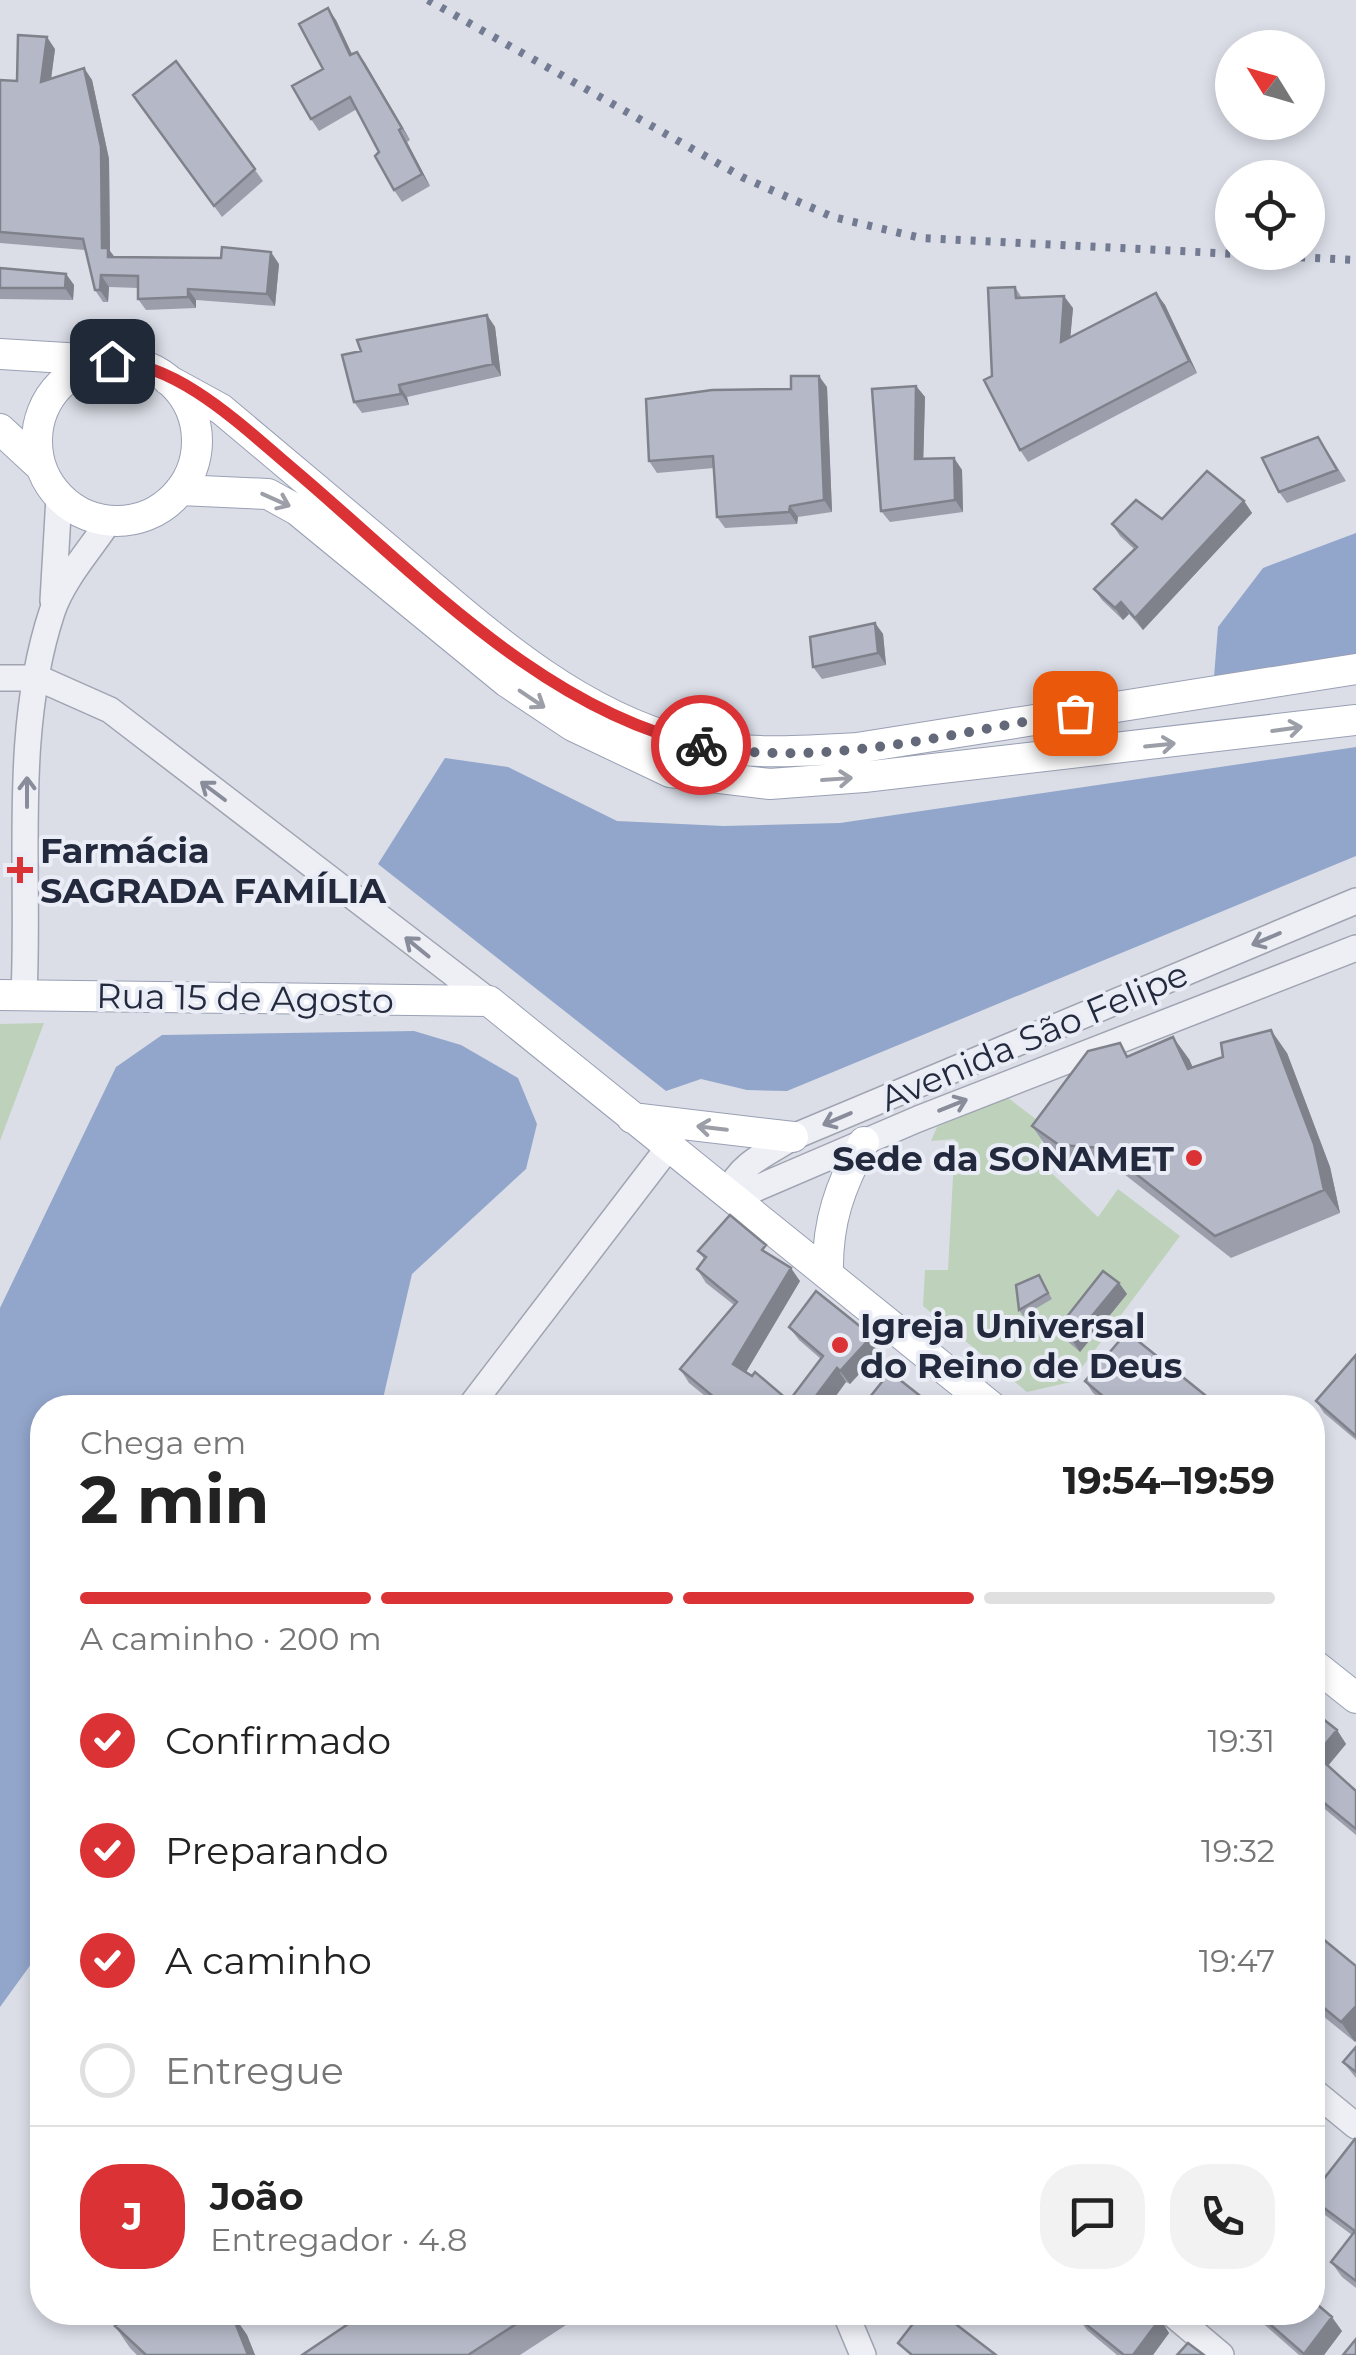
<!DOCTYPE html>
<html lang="pt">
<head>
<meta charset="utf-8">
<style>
  :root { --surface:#fff; --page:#f2f2f2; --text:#222; --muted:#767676; --line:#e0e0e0; --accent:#da3235 }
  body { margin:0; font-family:Montserrat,sans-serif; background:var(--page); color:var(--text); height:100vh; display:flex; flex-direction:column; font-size:38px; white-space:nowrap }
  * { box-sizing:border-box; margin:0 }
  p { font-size:32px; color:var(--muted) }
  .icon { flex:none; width:55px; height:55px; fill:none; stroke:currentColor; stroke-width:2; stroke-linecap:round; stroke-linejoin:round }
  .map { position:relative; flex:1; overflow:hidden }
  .sheet { position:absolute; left:30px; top:1395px; width:1295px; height:930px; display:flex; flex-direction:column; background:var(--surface); border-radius:40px; box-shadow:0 5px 15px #0003 }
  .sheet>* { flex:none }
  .needle { width:65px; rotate:307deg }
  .buttons { position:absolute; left:1215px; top:30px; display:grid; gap:20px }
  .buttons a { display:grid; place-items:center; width:110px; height:110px; border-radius:50%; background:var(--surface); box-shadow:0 5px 15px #0003; font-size:50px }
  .pin { position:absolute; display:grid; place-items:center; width:85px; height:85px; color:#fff; margin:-42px; border-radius:20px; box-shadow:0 5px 15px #0006 }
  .courier { position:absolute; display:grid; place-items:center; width:100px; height:100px; margin:-50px; border:8px solid #da3235; border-radius:50%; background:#fff; color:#222; box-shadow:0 2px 12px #0007 }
  .overview em { font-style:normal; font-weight:700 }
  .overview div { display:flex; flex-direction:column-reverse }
  .overview { display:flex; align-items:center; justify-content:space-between; height:170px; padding:0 50px }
  h1 { font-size:65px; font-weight:700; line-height:75px }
  .bar { display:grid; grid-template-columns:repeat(4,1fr); gap:15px 10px; align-content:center; height:120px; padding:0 50px }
  .bar i { height:12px; border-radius:8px; background:var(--line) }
  .bar .active { background:var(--accent) }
  .bar p { grid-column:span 4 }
  .line { display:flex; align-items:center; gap:25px; padding:0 50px; border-top:2px solid var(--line) }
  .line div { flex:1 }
  .round { display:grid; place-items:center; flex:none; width:105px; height:105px; border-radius:40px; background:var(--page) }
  ol { padding:0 50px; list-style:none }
  li { display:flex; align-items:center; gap:30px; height:110px }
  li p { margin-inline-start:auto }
  li .icon { padding:10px; border-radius:50%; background:var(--accent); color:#fff; stroke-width:4 }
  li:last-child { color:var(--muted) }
  li i { width:55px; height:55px; border:5px solid var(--line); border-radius:50% }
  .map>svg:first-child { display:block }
</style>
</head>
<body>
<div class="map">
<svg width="1356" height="2355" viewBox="0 0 1356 2355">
  <rect width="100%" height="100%" fill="#dbdee7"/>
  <!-- park -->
  <path fill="#bed2bb" d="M 44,1023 L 0,1141 L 0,1024 Z
    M 1007,1097 L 1041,1123 L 1042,1164 L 1098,1217 L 1118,1189 L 1180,1236 L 1071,1382 L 1027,1392 L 923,1306 L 925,1270 L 948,1270 L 955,1139 L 931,1141 L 937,1127 Z"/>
  <!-- water -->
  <path fill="#92a6cb" d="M 1356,533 L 1356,656 L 1214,677 L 1218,627 L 1263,568 Z
    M 1356,747 L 1356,856 L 787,1091 L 747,1090 L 701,1079 L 666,1091 L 378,864 L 445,758 L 508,767 L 617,821 L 724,826 L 840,823 Z
    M 414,1031 L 461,1045 L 518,1078 L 537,1124 L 526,1169 L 412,1274 L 381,1407 L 42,1408 L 42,1949 L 0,2007 L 0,1308 L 116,1067 L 162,1035 Z"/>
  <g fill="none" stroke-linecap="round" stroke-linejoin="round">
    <!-- minor casing -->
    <g stroke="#a0a4b1" stroke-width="28">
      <path id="minor" d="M 53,601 L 59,497
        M 0,678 L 38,678 L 110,710 L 489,1001
        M 24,994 C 30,869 12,733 52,612 C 63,579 90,550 109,521
        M 728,1193 C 739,1164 768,1153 793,1137 L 1356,901
        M 734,1198 L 918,1119 L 1356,948
        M 469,1408 L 668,1148
        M 1312,2090 L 1356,2126
        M 845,2312 L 863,2355
        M 1170,2312 L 1221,2355"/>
    </g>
    <!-- major casing -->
    <g stroke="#99a0b4" stroke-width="32">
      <path id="major" d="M 0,354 L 99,360
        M37 441a80 80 0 1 1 160 0a80 80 0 1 1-160 0Z
        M 168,380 L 221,409 C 279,458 338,507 396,556 C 481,628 572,712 682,741 C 740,756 797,751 857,748 L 1356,669
        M 0,429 L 41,467
        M 180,490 L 268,494 L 297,510 L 507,682 L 573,726 L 670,772 L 770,784 L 864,777 L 1356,720
        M 0,995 L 489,1001 L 993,1408
        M 632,1118 L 793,1137
        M 828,1272 C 827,1222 840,1186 864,1142
        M 1312,1663 L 1356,1698"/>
    </g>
    <!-- minor -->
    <use href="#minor" stroke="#eeeff5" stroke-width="25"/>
    <!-- major -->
    <use href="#major" stroke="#fff" stroke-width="30"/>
    <!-- rail -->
    <path stroke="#737b92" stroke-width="8" stroke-dasharray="5 10" stroke-linecap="butt" d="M 428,0 L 744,178 L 833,217 L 921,238 L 1356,260"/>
  </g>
  <!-- wall -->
  <path fill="#9c9fab" d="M 336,20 L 352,54 L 357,52 L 365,63 L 410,140 L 407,142 L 430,186 L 402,202 L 394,190 L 379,152 L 357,109 L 319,131 L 311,119 Z
    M 55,49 L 51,79 L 84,68 L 92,80 L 109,159 L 110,251 L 114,257 L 279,264 L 275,306 L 196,300 L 196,308 L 146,310 L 138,299 L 138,288 L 109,287 L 108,302 L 103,302 L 95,290 L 85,250 L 0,243 L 0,80 L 17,81 Z
    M 176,61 L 263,181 L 222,217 L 133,95 Z
    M 0,268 L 66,274 L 74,285 L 73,300 L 0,299 Z
    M 1015,287 L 1022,298 L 1073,308 L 1070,337 L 1156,293 L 1165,305 L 1197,373 L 1028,462 L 1020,450 L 992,376 Z
    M 487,315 L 495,327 L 501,376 L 407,397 L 409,405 L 362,413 L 354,402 Z
    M 916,386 L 925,397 L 923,459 L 954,458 L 962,470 L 963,512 L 890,522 L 881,511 Z
    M 827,387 L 832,512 L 798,517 L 797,524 L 725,528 L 717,517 L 714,468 L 657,473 L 649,461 Z
    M 1326,449 L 1346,481 L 1287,503 L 1279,492 Z
    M 1244,501 L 1252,513 L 1143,630 L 1129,614 L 1123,620 L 1102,600 L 1094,589 L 1134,549 L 1120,536 L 1112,524 L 1162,519 Z
    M 875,623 L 883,634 L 886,665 L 822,679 L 813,667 Z
    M 1287,1053 L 1330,1167 L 1340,1213 L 1231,1258 L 1119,1170 L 1075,1167 L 1048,1149 L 1032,1126 L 1129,1056 L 1189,1059 L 1193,1068 Z
    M 698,1251 L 775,1258 L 800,1281 L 746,1372 L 789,1401 L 821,1359 L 799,1340 L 789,1327 L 881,1350 L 850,1384 L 846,1382 L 827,1408 L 720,1408 L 689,1383 L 680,1369 L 734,1305 L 706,1283 L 697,1269 L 705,1260 Z
    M 1039,1275 L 1052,1299 L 1023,1316 L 1019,1310 Z
    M 1119,1283 L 1127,1294 L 1080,1352 L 1066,1340 L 1058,1328 Z
    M 1356,1355 L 1356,1440 L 1324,1413 L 1316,1401 Z
    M 1085,1381 L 1221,1408 L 1111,1408 L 1093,1393 Z
    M 1312,1712 L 1337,1730 L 1346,1744 L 1328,1766 L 1356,1791 L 1356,1835 L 1320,1805 L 1312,1794 Z
    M 1312,1930 L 1355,2042 L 1312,2007 Z
    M 1356,2047 L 1356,2078 L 1343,2062 Z
    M 1356,2140 L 1356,2288 L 1342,2277 L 1331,2262 L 1352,2235 L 1321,2212 L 1312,2200 L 1312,2194 Z
    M 231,2312 L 247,2335 L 255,2355 L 137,2355 L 130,2348 L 115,2326 Z
    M 366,2312 L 586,2312 L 520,2355 L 302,2355 Z
    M 1077,2312 L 1151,2312 L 1160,2319 L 1169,2333 L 1153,2355 L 1117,2355 L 1087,2330 L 1077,2317 L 1079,2314 Z
    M 1250,2312 L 1312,2312 L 1342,2331 L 1324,2355 L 1299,2355 Z"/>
  <!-- shaded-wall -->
  <path fill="#7f828b" d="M 328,8 L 336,20 L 358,67 L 350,55 Z
    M 47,37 L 55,49 L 49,94 L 41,82 Z
    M 357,52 L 365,63 L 410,140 L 402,128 Z
    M 84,68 L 92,80 L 109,159 L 110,251 L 117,260 L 116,268 L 102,248 Z
    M 399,130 L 407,142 L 430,186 L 422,174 Z
    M 271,252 L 279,264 L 275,306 L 267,294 Z
    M 66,274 L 74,285 L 73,300 L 65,288 Z
    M 101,275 L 109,287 L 108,302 L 100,290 Z
    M 188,289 L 196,300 L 196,308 L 188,297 Z
    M 1156,293 L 1165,305 L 1197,373 L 1189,361 Z
    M 1064,296 L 1073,308 L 1069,353 L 1061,342 Z
    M 487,315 L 495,327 L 501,376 L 493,364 Z
    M 819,376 L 827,387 L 832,512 L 824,500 Z
    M 399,385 L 407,397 L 409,405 L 401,394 Z
    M 916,386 L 925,397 L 923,471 L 915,459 Z
    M 954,458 L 962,470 L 963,512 L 955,500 Z
    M 1244,501 L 1252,513 L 1143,630 L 1135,618 Z
    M 790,506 L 798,517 L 797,524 L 789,512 Z
    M 1121,602 L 1129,614 L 1123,620 L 1115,608 Z
    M 875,623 L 883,634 L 886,665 L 878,653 Z
    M 1271,1030 L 1287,1053 L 1330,1167 L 1340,1213 L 1324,1190 Z
    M 1173,1037 L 1189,1059 L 1204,1092 L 1188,1069 Z
    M 791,1268 L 800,1281 L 743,1377 L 733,1364 Z
    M 1119,1283 L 1127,1294 L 1080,1352 L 1072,1340 Z
    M 872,1336 L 881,1350 L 850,1384 L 840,1371 Z
    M 837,1368 L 846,1382 L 827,1408 L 807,1408 Z
    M 919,1395 L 928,1408 L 908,1408 Z
    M 1337,1730 L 1346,1744 L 1325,1769 L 1316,1755 Z
    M 1356,2006 L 1356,2041 L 1355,2042 L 1341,2022 Z
    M 231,2312 L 247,2335 L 255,2355 L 248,2355 Z
    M 1332,2317 L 1342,2331 L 1324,2355 L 1305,2355 Z
    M 1160,2319 L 1169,2333 L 1153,2355 L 1133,2355 Z"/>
  <!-- building -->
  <path fill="#b5b9c7" stroke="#7f828b" stroke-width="2.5" d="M 328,8 L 350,55 L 357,52 L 402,128 L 399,130 L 422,174 L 394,190 L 375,156 L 379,152 L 350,97 L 311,119 L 292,86 L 323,69 L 299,24 Z
    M 18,35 L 47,37 L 41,82 L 84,68 L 101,147 L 102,248 L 108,248 L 108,257 L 221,258 L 222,247 L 271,252 L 267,294 L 188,289 L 188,297 L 138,299 L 138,276 L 101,275 L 100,290 L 95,290 L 83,239 L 0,232 L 0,80 L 17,81 Z
    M 176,61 L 255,169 L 214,206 L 133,95 Z
    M 0,268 L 66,274 L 65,288 L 0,288 Z
    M 1015,287 L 1016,298 L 1064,296 L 1061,342 L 1156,293 L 1189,361 L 1020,450 L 984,380 L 992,376 L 988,288 Z
    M 487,315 L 493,364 L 399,385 L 401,394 L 354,402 L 342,355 L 361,351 L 357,340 Z
    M 791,376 L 819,376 L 824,500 L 790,506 L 789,512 L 717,517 L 713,456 L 649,461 L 646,399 L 712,390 L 791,389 Z
    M 916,386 L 915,459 L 954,458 L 955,500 L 881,511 L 872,389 Z
    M 1318,437 L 1337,470 L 1279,492 L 1262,458 Z
    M 1207,471 L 1244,501 L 1135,618 L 1121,602 L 1115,608 L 1094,589 L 1137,547 L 1112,524 L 1136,500 L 1162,519 Z
    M 875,623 L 878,653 L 813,667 L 810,637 Z
    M 1271,1030 L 1314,1144 L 1324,1190 L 1215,1236 L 1103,1148 L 1059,1145 L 1032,1126 L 1088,1051 L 1120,1043 L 1127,1057 L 1173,1037 L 1188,1069 L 1223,1057 L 1221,1043 Z
    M 730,1215 L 766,1245 L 762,1250 L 791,1268 L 733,1364 L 752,1376 L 755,1372 L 789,1401 L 823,1356 L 789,1327 L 816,1291 L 872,1336 L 840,1371 L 837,1368 L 807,1408 L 727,1408 L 680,1369 L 737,1302 L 697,1269 L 706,1257 L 698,1251 Z
    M 1103,1271 L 1119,1283 L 1072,1340 L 1058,1328 Z
    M 1039,1275 L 1048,1293 L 1019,1310 L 1016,1285 Z
    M 1127,1332 L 1221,1408 L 1117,1408 L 1085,1381 Z
    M 1356,1355 L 1356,1436 L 1316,1401 Z
    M 890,1372 L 919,1395 L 908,1408 L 861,1408 Z
    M 547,1398 L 548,1408 L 499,1408 L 506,1401 Z
    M 1313,1711 L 1337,1730 L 1316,1755 L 1356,1791 L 1356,1829 L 1312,1793 L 1312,1789 L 1315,1786 L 1312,1784 Z
    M 1312,1930 L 1356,1966 L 1356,2006 L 1341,2022 L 1312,1998 Z
    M 1356,2047 L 1356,2072 L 1343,2062 Z
    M 1355,2139 L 1356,2140 L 1356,2281 L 1331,2262 L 1355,2231 L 1312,2199 L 1312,2194 Z
    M 1312,2300 L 1332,2317 L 1304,2354 L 1256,2312 L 1312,2312 Z
    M 133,2312 L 231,2312 L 248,2355 L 146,2355 L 115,2326 Z
    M 366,2312 L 535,2312 L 468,2355 L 302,2355 Z
    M 922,2312 L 940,2312 L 996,2355 L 912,2355 L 898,2343 Z
    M 1081,2312 L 1151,2312 L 1160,2319 L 1133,2355 L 1124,2355 L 1077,2317 Z
    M 1356,2339 L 1356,2355 L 1343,2355 Z
    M 1188,2343 L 1204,2355 L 1177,2355 Z"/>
  <!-- one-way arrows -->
  <defs><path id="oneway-shaft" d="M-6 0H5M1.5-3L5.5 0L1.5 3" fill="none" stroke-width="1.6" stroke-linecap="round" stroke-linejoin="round" transform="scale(2.5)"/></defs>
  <g stroke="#9c9fa8">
    <use href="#oneway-shaft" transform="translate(276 500) rotate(24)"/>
    <use href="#oneway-shaft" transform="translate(532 699) rotate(34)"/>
    <use href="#oneway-shaft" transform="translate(1287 729) rotate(-8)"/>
    <use href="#oneway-shaft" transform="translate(1160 745) rotate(-6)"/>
    <use href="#oneway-shaft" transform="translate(837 779) rotate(-4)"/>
    <use href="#oneway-shaft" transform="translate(712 1128) rotate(-173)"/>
  </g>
  <g stroke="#898c9a">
    <use href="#oneway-shaft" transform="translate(213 791) rotate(-143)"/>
    <use href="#oneway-shaft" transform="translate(27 792) rotate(-90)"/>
    <use href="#oneway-shaft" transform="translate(1266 939) rotate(157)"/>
    <use href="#oneway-shaft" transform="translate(417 947) rotate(-141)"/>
    <use href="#oneway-shaft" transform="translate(953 1105) rotate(-22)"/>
    <use href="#oneway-shaft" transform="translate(837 1119) rotate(157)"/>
  </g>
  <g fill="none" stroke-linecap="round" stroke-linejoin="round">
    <!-- done -->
    <path stroke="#646979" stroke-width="10" stroke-dasharray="0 18" d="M 701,745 C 822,770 955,732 1075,713"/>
    <!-- route -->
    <path stroke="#da3235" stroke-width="12" d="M 112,361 C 180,364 243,427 293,469 C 414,571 541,710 701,745"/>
  </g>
  <!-- markers -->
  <g fill="#da3235" stroke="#eaedf5" stroke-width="4">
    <path d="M15 855h10v10h10v10h-10v10h-10v-10h-10v-10h10z"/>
    <circle cx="1194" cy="1158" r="10"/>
    <circle cx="840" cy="1345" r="10"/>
  </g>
  <g text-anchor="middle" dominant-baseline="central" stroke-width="8" stroke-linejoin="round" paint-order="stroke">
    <!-- poi labels -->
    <g font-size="35" font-weight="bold" fill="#242a3e" stroke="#eaedf5" text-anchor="start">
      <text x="40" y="850">Farmácia<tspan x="40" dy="40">SAGRADA FAMÍLIA</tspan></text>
      <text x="1174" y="1158" text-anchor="end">Sede da SONAMET</text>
      <text x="860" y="1325">Igreja Universal<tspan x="860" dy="40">do Reino de Deus</tspan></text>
    </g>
    <!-- street labels -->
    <g font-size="35" fill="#242a3e" stroke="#eaedf5">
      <text transform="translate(245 998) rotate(1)">Rua 15 de Agosto</text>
      <text transform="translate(1034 1036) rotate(-23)">Avenida São Felipe</text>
    </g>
  </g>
</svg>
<div class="buttons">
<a><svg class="needle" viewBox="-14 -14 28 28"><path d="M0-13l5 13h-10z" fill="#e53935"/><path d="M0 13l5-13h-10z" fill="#767676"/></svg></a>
<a><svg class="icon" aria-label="locate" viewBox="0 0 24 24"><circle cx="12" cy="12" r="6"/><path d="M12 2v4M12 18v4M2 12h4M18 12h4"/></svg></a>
</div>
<div class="pin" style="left:1075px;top:713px;background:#ea580c"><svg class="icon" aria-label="bag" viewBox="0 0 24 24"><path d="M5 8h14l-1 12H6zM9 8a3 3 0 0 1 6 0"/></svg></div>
<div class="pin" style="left:112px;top:361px;background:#1f2937"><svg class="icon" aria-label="home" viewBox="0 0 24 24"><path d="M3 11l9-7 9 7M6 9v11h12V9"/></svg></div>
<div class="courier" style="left:701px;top:745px"><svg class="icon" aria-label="bike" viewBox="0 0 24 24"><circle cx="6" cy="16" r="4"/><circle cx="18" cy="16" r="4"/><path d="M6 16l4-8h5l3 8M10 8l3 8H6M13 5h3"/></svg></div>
<section class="sheet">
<div class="overview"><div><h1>2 min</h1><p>Chega em</p></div><em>19:54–19:59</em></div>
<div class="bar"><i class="active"></i><i class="active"></i><i class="active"></i><i></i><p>A caminho · 200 m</p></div>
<ol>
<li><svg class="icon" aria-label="check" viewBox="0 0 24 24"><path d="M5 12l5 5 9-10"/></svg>Confirmado<p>19:31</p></li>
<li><svg class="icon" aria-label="check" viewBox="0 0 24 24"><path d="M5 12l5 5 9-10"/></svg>Preparando<p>19:32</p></li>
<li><svg class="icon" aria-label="check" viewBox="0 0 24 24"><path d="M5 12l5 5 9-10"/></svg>A caminho<p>19:47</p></li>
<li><i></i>Entregue</li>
</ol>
<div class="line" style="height:180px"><b class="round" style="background:var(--accent);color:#fff">J</b><div><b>João</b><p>Entregador · 4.8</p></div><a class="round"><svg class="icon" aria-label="chat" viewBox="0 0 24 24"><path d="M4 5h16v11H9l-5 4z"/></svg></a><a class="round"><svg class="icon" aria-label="phone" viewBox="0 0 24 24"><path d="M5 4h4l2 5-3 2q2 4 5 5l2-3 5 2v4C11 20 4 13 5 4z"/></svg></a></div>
</section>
</div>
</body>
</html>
